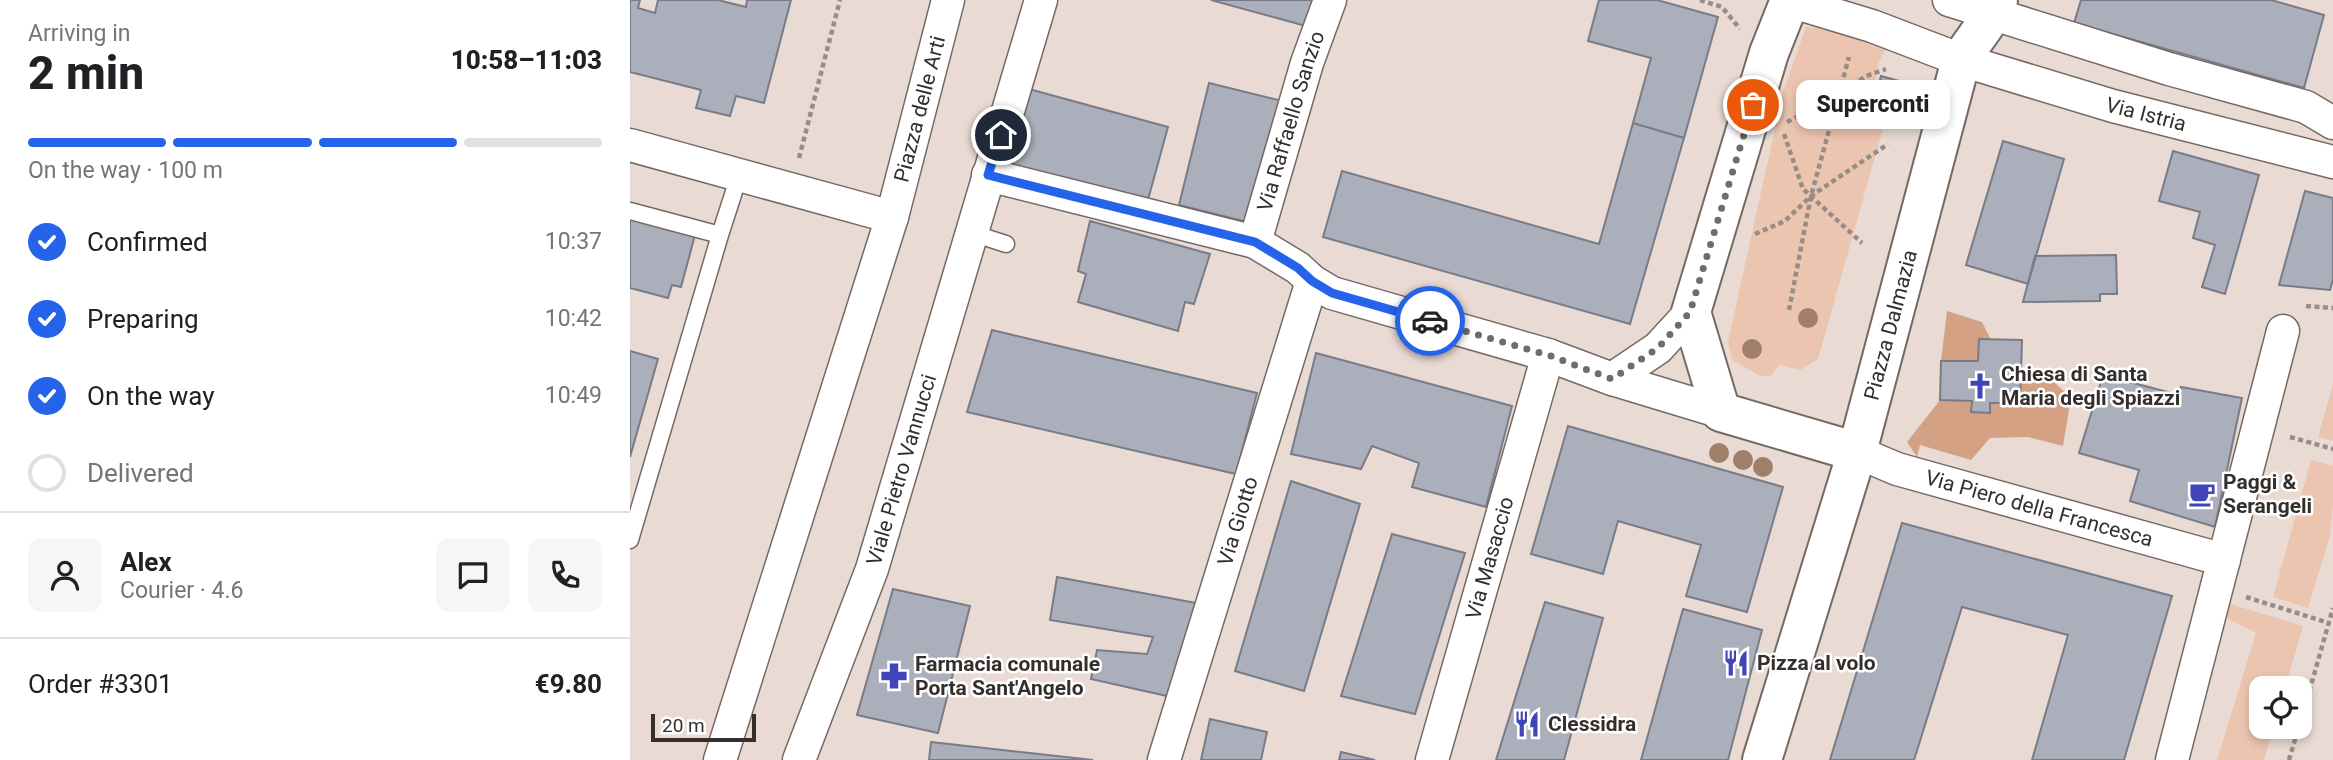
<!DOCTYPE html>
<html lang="en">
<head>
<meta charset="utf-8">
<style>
  :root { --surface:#fff; --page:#f6f6f6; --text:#202124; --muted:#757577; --line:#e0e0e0; --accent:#2563eb }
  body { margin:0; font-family:Roboto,sans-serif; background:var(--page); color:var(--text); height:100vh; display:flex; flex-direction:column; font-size:26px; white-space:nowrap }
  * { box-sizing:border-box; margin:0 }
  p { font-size:23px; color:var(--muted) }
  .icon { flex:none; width:38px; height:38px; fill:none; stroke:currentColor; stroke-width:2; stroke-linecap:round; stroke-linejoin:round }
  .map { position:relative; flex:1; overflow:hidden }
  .side { display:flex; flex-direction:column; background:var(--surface); width:630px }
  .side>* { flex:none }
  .controls { position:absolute; left:1619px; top:676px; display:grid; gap:14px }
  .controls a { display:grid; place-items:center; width:63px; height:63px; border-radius:14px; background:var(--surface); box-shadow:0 4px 10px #0003; font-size:35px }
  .scale { position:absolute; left:21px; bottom:18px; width:105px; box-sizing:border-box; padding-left:7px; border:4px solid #342f2c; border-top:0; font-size:19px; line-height:24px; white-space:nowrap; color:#342f2c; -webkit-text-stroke:5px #fff; paint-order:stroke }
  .pin { position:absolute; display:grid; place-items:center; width:60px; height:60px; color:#fff; margin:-30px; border:4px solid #fff; border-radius:50%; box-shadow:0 2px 7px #0007 }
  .courier { position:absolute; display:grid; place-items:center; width:70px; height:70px; margin:-35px; border:5px solid #2563eb; border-radius:50%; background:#fff; color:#222; box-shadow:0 2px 9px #0007 }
  .bubble { position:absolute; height:49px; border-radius:14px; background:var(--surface); box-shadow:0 4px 10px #0003; font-size:23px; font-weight:800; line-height:49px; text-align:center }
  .overview em { font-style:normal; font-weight:800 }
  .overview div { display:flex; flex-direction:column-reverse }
  .overview { display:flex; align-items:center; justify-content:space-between; height:119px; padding:0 28px }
  h1 { font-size:46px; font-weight:800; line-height:52px }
  .bar { display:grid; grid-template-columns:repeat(4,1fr); gap:10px 7px; align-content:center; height:84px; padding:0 28px }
  .bar i { height:9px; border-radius:5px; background:var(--line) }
  .bar .active { background:var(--accent) }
  .bar p { grid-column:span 4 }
  .line { display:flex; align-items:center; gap:18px; padding:0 28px; border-top:2px solid var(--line) }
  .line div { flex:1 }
  .round { display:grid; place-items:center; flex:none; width:74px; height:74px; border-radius:14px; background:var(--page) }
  ol { padding:0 28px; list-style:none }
  li { display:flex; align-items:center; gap:21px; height:77px }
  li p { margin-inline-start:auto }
  li .icon { padding:7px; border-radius:50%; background:var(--accent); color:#fff; stroke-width:4 }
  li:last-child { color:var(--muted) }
  li i { width:38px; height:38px; border:4px solid var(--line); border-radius:50% }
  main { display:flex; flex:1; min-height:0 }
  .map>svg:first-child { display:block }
</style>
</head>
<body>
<main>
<section class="side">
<div class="overview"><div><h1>2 min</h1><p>Arriving in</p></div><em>10:58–11:03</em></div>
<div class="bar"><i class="active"></i><i class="active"></i><i class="active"></i><i></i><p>On the way · 100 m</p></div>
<ol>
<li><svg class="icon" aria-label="check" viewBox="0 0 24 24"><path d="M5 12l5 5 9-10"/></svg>Confirmed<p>10:37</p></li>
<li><svg class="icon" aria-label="check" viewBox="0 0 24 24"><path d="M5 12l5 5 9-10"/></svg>Preparing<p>10:42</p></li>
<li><svg class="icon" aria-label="check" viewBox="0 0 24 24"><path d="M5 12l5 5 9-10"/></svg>On the way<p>10:49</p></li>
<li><i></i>Delivered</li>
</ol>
<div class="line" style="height:126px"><a class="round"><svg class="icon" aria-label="person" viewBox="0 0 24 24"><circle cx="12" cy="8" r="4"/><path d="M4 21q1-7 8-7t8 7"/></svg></a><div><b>Alex</b><p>Courier · 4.6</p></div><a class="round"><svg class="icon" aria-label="chat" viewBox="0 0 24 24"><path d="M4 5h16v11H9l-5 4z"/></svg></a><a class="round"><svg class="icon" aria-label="phone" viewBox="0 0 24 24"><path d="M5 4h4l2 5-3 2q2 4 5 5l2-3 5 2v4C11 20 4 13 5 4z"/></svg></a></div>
<div class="line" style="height:91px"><div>Order #3301</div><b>€9.80</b></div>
</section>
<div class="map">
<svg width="1703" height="760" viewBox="0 0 1703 760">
  <rect width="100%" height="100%" fill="#e9dbd4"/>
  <!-- green -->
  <path fill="#ecc5b0" d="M 1176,27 L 1192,28 L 1256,49 L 1249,61 L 1238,116 L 1256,118 L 1188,359 L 1170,370 L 1149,365 L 1141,376 L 1130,376 L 1102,360 L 1098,342 L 1153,92 Z
    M 1703,384 L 1703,441 L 1688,437 Z
    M 1681,460 L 1703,466 L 1703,504 L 1700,536 L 1678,608 L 1643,597 Z
    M 1597,603 L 1673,626 L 1655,688 L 1631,688 L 1631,726 L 1644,726 L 1634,760 L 1587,760 L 1626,633 L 1591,615 Z"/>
  <!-- forest -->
  <path fill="#d5a185" d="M 1317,311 L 1352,322 L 1361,340 L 1348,361 L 1311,361 Z
    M 1410,369 L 1441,398 L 1433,446 L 1398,437 L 1360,438 L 1341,460 L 1290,445 L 1287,457 L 1277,442 L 1310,400 L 1342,401 L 1342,412 L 1360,413 L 1360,403 L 1390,403 L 1391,371 Z"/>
  <!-- building -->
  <path fill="#abaebb" stroke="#797c87" stroke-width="2" d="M 0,0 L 10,0 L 8,8 L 25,13 L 28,0 L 88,0 L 116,7 L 117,0 L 161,0 L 134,103 L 106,96 L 100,116 L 66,108 L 71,90 L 0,72 Z
    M 581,0 L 683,0 L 676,26 Z
    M 969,0 L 1027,0 L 1088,17 L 1054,138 L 1003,123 L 1021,58 L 958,41 Z
    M 1451,0 L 1641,0 L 1694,15 L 1674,88 L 1444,23 Z
    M 1251,76 L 1269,81 L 1260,116 L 1241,111 Z
    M 579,83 L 652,101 L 621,223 L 549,205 Z
    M 399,89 L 538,127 L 516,207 L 377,169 Z
    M 1003,123 L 1054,138 L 1000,324 L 693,237 L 712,171 L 969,244 Z
    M 1373,141 L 1434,159 L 1398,284 L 1336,265 Z
    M 1543,151 L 1629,175 L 1595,294 L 1572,287 L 1585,245 L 1563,238 L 1570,212 L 1529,201 Z
    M 1675,191 L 1703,198 L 1703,279 L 1700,290 L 1649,285 Z
    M 0,217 L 65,235 L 51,287 L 42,285 L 38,298 L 0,288 Z
    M 460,221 L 580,254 L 564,304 L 555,302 L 548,331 L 448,302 L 456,274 L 448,271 Z
    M 1486,255 L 1487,294 L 1470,294 L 1470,301 L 1393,302 L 1405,256 Z
    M 362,330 L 627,393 L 606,474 L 337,412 Z
    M 1349,339 L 1392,340 L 1390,403 L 1360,403 L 1360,413 L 1341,412 L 1342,401 L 1310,400 L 1311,361 L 1348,361 Z
    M 0,351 L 28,359 L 0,457 Z
    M 686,353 L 882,406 L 856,507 L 782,487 L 789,463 L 742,446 L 731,469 L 661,454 Z
    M 1473,375 L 1549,395 L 1551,387 L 1612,398 L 1585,527 L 1500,501 L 1509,470 L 1449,453 Z
    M 938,426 L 1153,487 L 1117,612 L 1056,596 L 1071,545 L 988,521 L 973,574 L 901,554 Z
    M 661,481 L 730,504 L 674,691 L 605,671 Z
    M 1272,523 L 1542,596 L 1494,760 L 1402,760 L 1438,635 L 1332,607 L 1284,760 L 1200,760 Z
    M 762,534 L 835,553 L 785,714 L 711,696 Z
    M 427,577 L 577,605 L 546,698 L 461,679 L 467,650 L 517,654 L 523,637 L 420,620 Z
    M 263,589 L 340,606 L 308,733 L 227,715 Z
    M 915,602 L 973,618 L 934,760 L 866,760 Z
    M 1053,609 L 1132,630 L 1098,760 L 1011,760 Z
    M 580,719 L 637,732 L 631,760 L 571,760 Z
    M 301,742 L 463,760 L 299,760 Z
    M 711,752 L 745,760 L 709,760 Z"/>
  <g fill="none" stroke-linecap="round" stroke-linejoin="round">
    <!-- lane casing -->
    <g stroke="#756962" stroke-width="19">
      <path id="lane" d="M 0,211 L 90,235
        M 342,233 L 376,244
        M 0,540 L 90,235 L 109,176"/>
    </g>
    <!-- street casing -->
    <g stroke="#756962" stroke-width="35">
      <g id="street">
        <path id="s1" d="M 1156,0 L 1242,26 L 1331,60 L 1483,106 L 1703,162"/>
        <path d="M 1319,0 L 1539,69 L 1676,107 L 1703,123"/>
        <path d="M 0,145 L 262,217"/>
        <path d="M 358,175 L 625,242 L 668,268 L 682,281 L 702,293 L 918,355 L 982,379 L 1091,412"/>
        <path id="s2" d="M 625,242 L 677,63 L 700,0"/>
        <path d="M 982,379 L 1028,348 L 1061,312"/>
        <path id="s3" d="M 1227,452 L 1267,469 L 1594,560"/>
        <path id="s4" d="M 90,760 L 262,217 L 318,0"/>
        <path id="s5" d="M 169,760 L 242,569 L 411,0"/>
        <path id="s6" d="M 534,760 L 682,281"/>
        <path id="s7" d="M 802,760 L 918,355"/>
        <path d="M 1542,760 L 1653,331"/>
      </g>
    </g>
    <!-- secondary casing -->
    <g stroke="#756962" stroke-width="42">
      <g id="secondary">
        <path id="s8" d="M 1160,0 L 1139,53 L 1061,312 L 1091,412 L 1227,452 L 1331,60 C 1343,39 1360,23 1368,0"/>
        <path d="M 1132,760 L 1227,452"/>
      </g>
    </g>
    <!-- path -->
    <path stroke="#978d88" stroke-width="4.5" stroke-dasharray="5 3.5" stroke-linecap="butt" d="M 1070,0 L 1092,7 L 1110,29
      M 1157,122 L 1209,94 L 1219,57
      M 1154,134 L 1173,189 L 1232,243
      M 169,158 L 210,0
      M 1125,234 L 1155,221 L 1181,196 L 1258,144
      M 1676,306 L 1703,308
      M 1159,310 L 1181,196 L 1209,94 L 1236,76 L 1256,69
      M 1660,437 L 1703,449
      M 1616,597 L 1699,623
      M 1670,724 L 1703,608
      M 1659,760 L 1669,726"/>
    <!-- lane -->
    <use href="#lane" stroke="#fff" stroke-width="16"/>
    <!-- street -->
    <use href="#street" stroke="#fff" stroke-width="32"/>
    <!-- secondary -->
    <use href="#secondary" stroke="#fff" stroke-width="38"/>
  </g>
  <!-- trees -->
  <g fill="#9f7e6a">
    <circle cx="1178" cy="318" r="10"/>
    <circle cx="1122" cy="349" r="10"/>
    <circle cx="1089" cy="453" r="10"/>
    <circle cx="1113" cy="460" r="10"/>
    <circle cx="1133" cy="467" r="10"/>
  </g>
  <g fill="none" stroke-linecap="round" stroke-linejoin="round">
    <!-- done -->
    <path stroke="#736b67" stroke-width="7" stroke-dasharray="0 12.6" d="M 800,321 L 918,355 L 982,379 L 1028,348 L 1060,312 L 1123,105"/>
    <!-- route -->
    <path stroke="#2563eb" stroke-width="9" d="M 371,135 L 358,175 L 625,242 L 668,268 L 682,281 L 702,293 L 800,321"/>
  </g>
  <!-- icons -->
  <defs>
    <g id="church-bare" transform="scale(2.1)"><path d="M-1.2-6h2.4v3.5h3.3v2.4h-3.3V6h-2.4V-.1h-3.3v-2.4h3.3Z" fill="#4045b9" stroke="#fff" stroke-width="2.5" paint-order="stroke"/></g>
    <g id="cafe-bare" transform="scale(2.1)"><path d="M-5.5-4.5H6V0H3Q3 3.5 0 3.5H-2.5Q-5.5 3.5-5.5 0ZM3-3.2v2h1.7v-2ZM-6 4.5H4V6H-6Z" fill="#4045b9" stroke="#fff" stroke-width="2.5" paint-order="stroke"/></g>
    <g id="restaurant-bare" transform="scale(2.1)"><path d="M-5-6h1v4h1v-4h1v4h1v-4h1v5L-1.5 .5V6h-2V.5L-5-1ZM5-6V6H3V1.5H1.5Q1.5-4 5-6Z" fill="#4045b9" stroke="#fff" stroke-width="2.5" paint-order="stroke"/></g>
    <g id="pharmacy-bare" transform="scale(2.1)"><path d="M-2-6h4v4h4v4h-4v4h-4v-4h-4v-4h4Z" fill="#4045b9" stroke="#fff" stroke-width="2.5" paint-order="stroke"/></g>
  </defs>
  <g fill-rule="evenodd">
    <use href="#church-bare" x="1350" y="386"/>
    <use href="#cafe-bare" x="1572" y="494"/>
    <use href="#restaurant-bare" x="1106" y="663"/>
    <use href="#pharmacy-bare" x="264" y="676"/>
    <use href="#restaurant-bare" x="897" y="724"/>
  </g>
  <g text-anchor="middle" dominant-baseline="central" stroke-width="5" stroke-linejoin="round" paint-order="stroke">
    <!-- street labels -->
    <g font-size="21" fill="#342f2c" stroke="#fff">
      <text stroke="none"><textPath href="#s4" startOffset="681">Piazza delle Arti</textPath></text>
      <text stroke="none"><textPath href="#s1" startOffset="378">Via Istria</textPath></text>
      <text stroke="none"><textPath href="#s2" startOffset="126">Via Raffaello Sanzio</textPath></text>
      <text stroke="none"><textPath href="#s8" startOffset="705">Piazza Dalmazia</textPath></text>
      <text stroke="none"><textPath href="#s5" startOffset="308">Viale Pietro Vannucci</textPath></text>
      <text stroke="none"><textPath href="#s3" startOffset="191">Via Piero della Francesca</textPath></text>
      <text stroke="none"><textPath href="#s6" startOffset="250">Via Giotto</textPath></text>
      <text stroke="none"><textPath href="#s7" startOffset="210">Via Masaccio</textPath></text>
    </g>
    <!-- poi labels -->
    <g font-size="21" font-weight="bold" fill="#342f2c" stroke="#fff" text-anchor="start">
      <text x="1371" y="374">Chiesa di Santa<tspan x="1371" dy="24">Maria degli Spiazzi</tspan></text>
      <text x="1593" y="482">Paggi &amp;<tspan x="1593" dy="24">Serangeli</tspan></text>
      <text x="1127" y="663">Pizza al volo</text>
      <text x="285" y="664">Farmacia comunale<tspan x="285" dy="24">Porta Sant'Angelo</tspan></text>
      <text x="918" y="724">Clessidra</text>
    </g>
  </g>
</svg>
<div class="controls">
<a><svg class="icon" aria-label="locate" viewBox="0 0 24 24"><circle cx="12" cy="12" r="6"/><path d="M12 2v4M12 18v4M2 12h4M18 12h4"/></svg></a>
</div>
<div class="scale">20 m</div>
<div class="pin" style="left:1123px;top:105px;background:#ea580c"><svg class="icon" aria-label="bag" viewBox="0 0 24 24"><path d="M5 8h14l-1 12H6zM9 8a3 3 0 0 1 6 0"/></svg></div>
<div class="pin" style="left:371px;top:135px;background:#1f2937"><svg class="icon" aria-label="home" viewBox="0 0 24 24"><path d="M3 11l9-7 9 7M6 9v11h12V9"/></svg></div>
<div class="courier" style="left:800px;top:321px"><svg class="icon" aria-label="car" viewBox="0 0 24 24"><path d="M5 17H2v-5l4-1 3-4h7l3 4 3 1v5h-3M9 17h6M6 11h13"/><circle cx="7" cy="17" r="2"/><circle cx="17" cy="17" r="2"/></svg></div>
<div class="bubble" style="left:1166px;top:80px;width:154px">Superconti</div>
</div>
</main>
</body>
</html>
